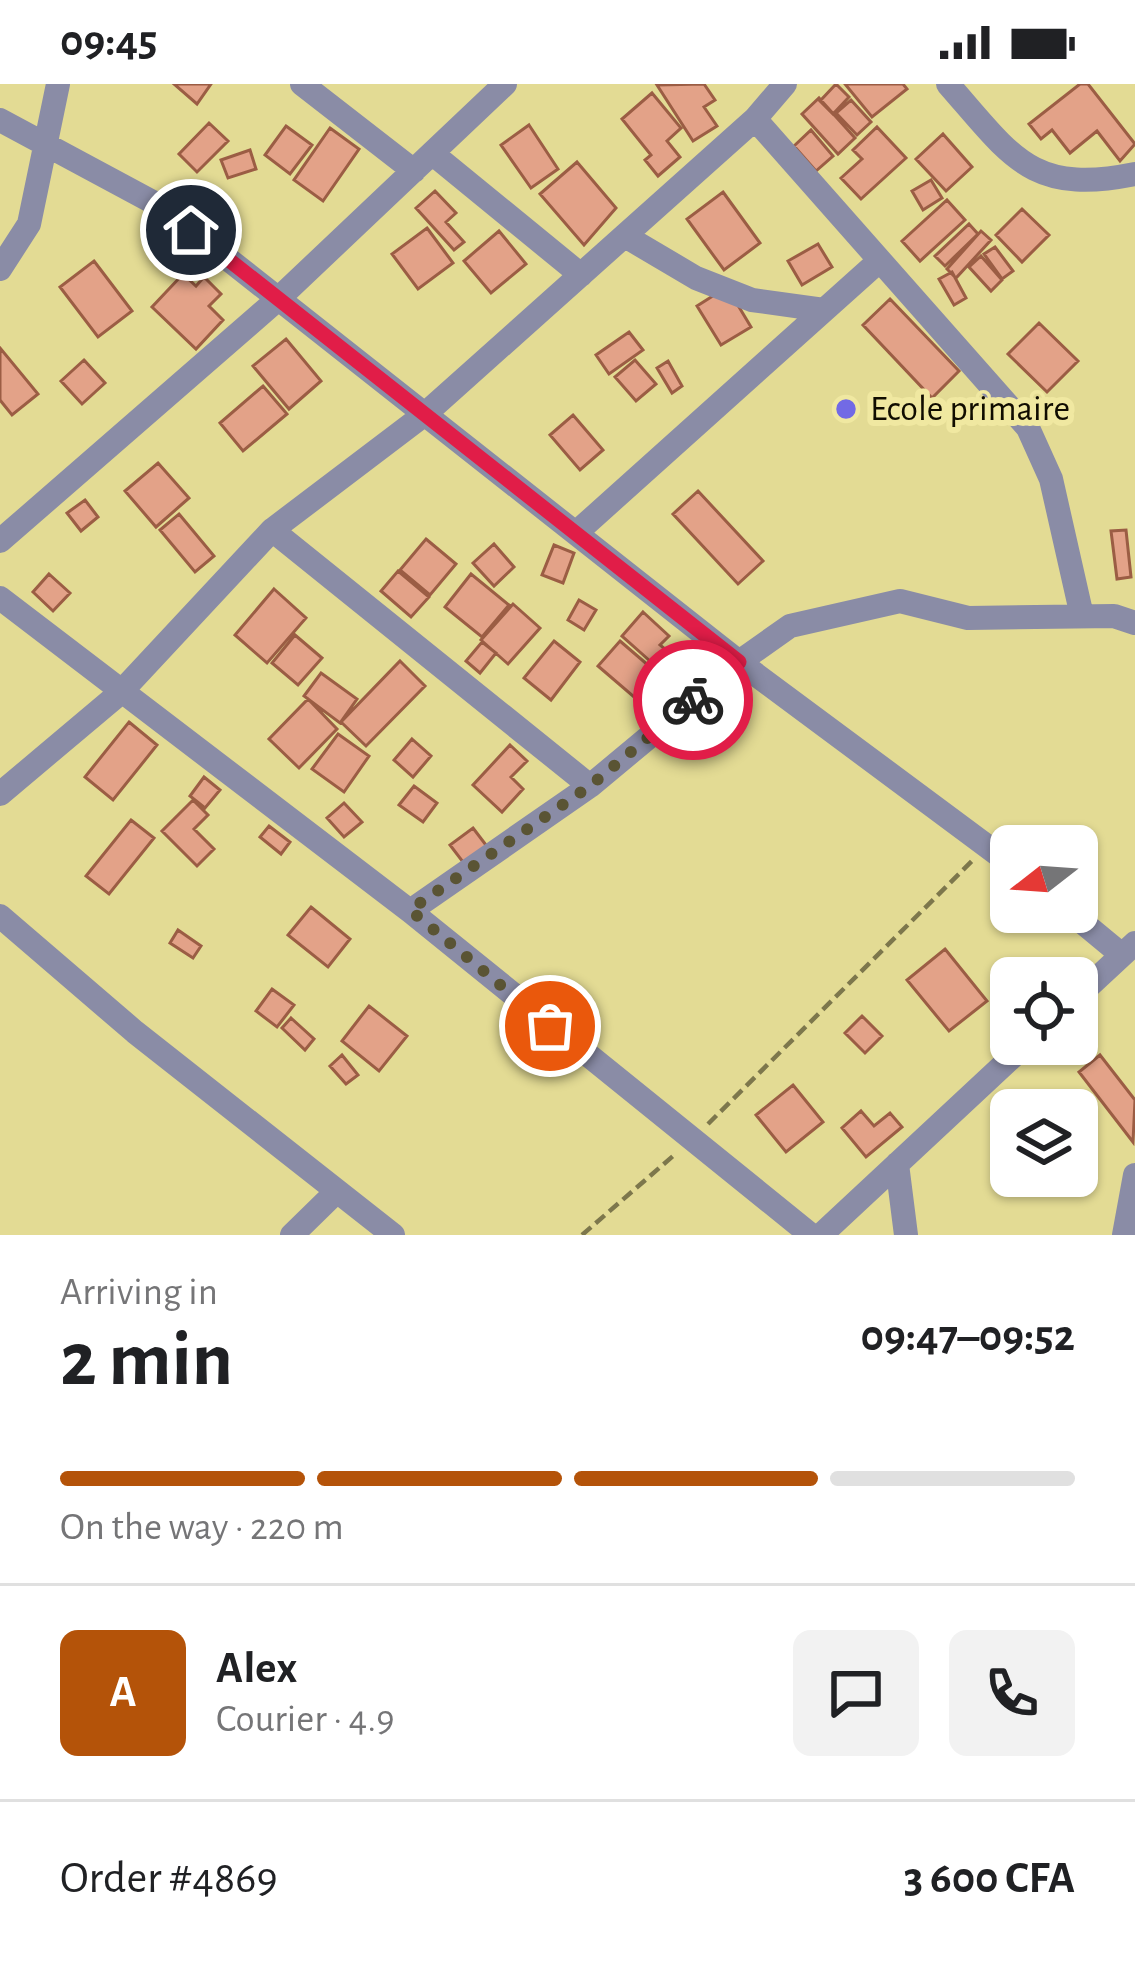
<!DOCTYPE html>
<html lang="en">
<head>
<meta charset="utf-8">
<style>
  :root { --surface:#fff; --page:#f2f2f2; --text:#202124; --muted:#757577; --line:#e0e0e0; --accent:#b45309 }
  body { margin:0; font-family:"Alegreya Sans",sans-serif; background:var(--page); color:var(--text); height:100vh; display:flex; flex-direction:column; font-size:45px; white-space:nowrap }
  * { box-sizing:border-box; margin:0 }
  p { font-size:39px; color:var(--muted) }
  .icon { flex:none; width:66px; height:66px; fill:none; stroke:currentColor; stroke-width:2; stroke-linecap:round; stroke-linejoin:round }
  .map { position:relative; height:1151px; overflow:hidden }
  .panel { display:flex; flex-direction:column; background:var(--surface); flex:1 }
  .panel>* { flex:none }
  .needle { width:78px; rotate:253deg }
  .controls { position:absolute; left:990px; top:741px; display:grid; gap:24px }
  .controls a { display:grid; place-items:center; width:108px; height:108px; border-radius:18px; background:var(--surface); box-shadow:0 3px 9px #0004; font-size:60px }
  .pin { position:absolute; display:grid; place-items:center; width:102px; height:102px; color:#fff; margin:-51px; border:6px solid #fff; border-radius:50%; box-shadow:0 3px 12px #0007 }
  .courier { position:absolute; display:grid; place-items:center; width:120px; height:120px; margin:-60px; border:9px solid #e11d48; border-radius:50%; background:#fff; color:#222; box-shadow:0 3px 15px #0007 }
  .summary em { font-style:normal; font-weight:700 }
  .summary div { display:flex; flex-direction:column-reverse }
  .summary { display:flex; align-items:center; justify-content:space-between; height:204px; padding:0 60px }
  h1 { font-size:78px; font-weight:700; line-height:90px }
  .bar { display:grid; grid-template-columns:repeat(4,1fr); gap:18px 12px; align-content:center; height:144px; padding:0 60px }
  .bar i { height:15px; border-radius:9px; background:var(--line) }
  .bar .active { background:var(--accent) }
  .bar p { grid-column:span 4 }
  .line { display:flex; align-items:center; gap:30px; padding:0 60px; border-top:3px solid var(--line) }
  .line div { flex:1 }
  .round { display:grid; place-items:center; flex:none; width:126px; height:126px; border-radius:18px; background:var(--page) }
  .status { display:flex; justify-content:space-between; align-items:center; height:84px; padding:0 60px; background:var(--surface); direction:ltr }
  .status svg { height:33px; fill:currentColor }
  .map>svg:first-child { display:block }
</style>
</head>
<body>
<div class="status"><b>09:45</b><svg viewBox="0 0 49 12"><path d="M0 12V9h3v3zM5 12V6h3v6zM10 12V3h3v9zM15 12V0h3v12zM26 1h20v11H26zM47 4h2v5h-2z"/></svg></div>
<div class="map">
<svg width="1135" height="1151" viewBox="0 0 1135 1151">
  <rect width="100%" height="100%" fill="#e3db94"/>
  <!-- building -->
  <path fill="#e3a288" stroke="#9b5d44" stroke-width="3" d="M 174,0 L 211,0 L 197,20 Z
    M 704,0 L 715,16 L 704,23 L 717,42 L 693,57 L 657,1 Z
    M 836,0 L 849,13 L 833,30 L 820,17 Z
    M 845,0 L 903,0 L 907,5 L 872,33 Z
    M 1080,0 L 1088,0 L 1135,60 L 1120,77 L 1097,47 L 1070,69 L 1052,46 L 1041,55 L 1029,40 Z
    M 652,9 L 681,44 L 667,57 L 680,73 L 658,92 L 645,76 L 651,71 L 622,35 Z
    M 819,14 L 855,54 L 838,70 L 802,30 Z
    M 851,16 L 871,38 L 857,51 L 836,29 Z
    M 209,39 L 228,57 L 197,88 L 179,70 Z
    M 529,41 L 558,85 L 531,104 L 501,61 Z
    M 286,42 L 312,61 L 290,90 L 265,71 Z
    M 877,43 L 906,74 L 861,115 L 841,94 L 862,75 L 853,66 Z
    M 330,44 L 359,65 L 323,117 L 294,96 Z
    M 811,46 L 833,72 L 816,87 L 794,62 Z
    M 943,50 L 972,83 L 946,107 L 916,75 Z
    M 250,66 L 256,85 L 228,94 L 221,76 Z
    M 577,78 L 616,124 L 584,161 L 540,110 Z
    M 931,96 L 942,114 L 923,126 L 912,107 Z
    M 435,107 L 456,129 L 446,138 L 464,158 L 454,166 L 416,124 Z
    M 723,108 L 760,159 L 724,186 L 687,135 Z
    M 947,116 L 965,136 L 920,177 L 902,157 Z
    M 1022,125 L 1049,151 L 1022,178 L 996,151 Z
    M 969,140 L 978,150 L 945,182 L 935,172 Z
    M 427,144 L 453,179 L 418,205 L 392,170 Z
    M 499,147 L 526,180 L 491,209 L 464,177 Z
    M 981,147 L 991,156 L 956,194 L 947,185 Z
    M 818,160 L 832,183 L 802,201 L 788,177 Z
    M 995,163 L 1013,187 L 1002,195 L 984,170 Z
    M 981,172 L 1002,196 L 991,207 L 969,183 Z
    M 94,177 L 132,227 L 98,253 L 60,203 Z
    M 952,188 L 966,214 L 954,221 L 939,195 Z
    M 183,190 L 196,202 L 204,193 L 221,210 L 209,222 L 223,236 L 196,265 L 152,223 Z
    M 727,203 L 751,243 L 721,261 L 697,222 Z
    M 890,215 L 959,287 L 932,314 L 863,241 Z
    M 1039,239 L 1078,277 L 1047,308 L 1008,270 Z
    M 629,248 L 643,266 L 609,290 L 596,271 Z
    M 286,255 L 321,297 L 289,325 L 253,282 Z
    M 0,264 L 38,310 L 12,331 L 0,316 Z
    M 84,276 L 105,299 L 82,320 L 61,297 Z
    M 635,276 L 656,300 L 636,317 L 615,293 Z
    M 668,277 L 682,302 L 672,309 L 657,284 Z
    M 263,302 L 287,330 L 243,367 L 220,339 Z
    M 573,331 L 603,366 L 580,386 L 550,351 Z
    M 158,379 L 189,414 L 156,443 L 125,407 Z
    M 698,407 L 763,477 L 738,500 L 673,430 Z
    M 85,416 L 98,433 L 81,447 L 67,429 Z
    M 179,430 L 214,472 L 195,488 L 160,446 Z
    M 1126,446 L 1131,493 L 1117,495 L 1111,447 Z
    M 426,455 L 456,480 L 430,511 L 400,486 Z
    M 494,460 L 514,483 L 494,502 L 473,479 Z
    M 554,461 L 574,469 L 563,499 L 542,491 Z
    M 398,487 L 429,513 L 411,533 L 381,507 Z
    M 49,490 L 70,509 L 53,527 L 33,508 Z
    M 471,490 L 509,521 L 482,553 L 445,523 Z
    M 274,505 L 306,534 L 267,579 L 235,551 Z
    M 579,516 L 596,526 L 584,546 L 568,536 Z
    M 513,520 L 540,544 L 508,580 L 481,556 Z
    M 643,528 L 669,552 L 660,561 L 672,571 L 659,585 L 622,552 Z
    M 295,551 L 322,574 L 298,601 L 272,579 Z
    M 554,557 L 580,578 L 551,616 L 524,594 Z
    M 620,557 L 670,600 L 648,625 L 598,582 Z
    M 482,558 L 496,569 L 480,589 L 466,577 Z
    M 400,577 L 425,602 L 366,662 L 341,638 Z
    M 321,589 L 357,615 L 340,639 L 304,612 Z
    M 308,615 L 337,645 L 299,684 L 269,655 Z
    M 129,638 L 157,661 L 113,716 L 85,693 Z
    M 338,650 L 369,672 L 344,708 L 312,685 Z
    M 412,655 L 431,672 L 413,693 L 394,676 Z
    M 510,661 L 527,677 L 511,693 L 523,705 L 502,728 L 473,701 Z
    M 204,693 L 220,706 L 205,724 L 190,712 Z
    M 414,702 L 437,719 L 423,738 L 399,721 Z
    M 193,716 L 208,731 L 194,745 L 214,765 L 197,782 L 162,747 Z
    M 344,719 L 362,738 L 344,753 L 327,734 Z
    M 131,736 L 154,754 L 109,810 L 86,792 Z
    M 269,742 L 290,758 L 281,770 L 260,753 Z
    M 473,744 L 489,765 L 466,782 L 450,761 Z
    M 311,823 L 350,855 L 328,883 L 288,851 Z
    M 178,846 L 201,862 L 193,874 L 170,859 Z
    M 945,865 L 987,917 L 949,947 L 907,896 Z
    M 272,905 L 294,921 L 277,943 L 256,927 Z
    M 369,922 L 407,952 L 379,987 L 342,957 Z
    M 862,932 L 882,952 L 865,969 L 845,949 Z
    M 291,934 L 314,955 L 305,966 L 282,944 Z
    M 342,971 L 358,991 L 346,1000 L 330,982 Z
    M 1100,971 L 1135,1016 L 1133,1058 L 1079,988 Z
    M 793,1001 L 823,1038 L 786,1068 L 756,1031 Z
    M 861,1027 L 874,1042 L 890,1029 L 902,1043 L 866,1073 L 842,1044 Z"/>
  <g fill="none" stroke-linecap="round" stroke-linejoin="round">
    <!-- path -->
    <path stroke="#7d774c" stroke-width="4.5" stroke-dasharray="12 6" stroke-linecap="butt" d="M 708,1040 L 972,777
      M 582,1151 L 673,1072"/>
    <!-- minor -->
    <path stroke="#8a8ca6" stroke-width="24" d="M 302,0 L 414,87
      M 948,0 C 1012,73 1031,111 1135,90
      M 755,35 L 1028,344 L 1051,395 L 1082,532
      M 0,36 L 162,123 L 739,578 L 1011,780
      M 433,70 L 581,191
      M 625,152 L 696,194 L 752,216 L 824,226
      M 0,185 L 29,140 L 58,0
      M 272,446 L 590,702
      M 577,448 L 879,177
      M 0,457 L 277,216 L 505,0
      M 0,514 L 410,827 L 811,1151
      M 0,710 L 120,609 L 272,446 L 425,330 L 755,35 L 785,0
      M 410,827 L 590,702 L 739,578 L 790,542 L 900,517 L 968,534 L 1114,532 L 1135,539
      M 1070,828 L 1122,871
      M 0,832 L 135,948 L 393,1151
      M 1077,913 L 1135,859
      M 897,1080 L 906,1151
      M 292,1151 L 336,1108
      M 821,1151 L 1026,960
      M 1124,1151 L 1135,1091"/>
  </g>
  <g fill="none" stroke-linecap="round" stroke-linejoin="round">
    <!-- done -->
    <path stroke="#5a5434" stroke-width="12" stroke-dasharray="0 21.6" d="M 550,942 L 410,826 L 590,702 L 693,616"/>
    <!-- route -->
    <path stroke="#e11d48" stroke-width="15" d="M 191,146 L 739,578 L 693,616"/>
  </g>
  <!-- markers -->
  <circle fill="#726ae5" stroke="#f0e8a1" stroke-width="4.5" cx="846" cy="325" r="12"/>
  <g text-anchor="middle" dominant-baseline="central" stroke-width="12" stroke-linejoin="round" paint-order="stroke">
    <!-- poi labels -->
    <g font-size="36" fill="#100c00" stroke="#f0e8a1" text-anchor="start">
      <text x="870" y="325">Ecole primaire</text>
    </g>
  </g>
</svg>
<div class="controls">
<a><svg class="needle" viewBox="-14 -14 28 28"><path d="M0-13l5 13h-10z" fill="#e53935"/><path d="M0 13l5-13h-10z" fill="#757577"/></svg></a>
<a><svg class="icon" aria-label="locate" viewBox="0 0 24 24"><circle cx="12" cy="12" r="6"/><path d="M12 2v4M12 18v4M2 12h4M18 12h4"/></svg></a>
<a><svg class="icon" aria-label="layers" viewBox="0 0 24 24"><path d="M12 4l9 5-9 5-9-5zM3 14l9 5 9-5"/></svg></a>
</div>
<div class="pin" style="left:550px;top:942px;background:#ea580c"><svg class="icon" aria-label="bag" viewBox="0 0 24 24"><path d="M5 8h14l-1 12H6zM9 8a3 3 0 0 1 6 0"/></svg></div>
<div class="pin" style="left:191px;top:146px;background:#1f2937"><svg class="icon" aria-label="home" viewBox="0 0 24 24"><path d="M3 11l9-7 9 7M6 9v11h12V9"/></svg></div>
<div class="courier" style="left:693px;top:616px"><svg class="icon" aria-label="bike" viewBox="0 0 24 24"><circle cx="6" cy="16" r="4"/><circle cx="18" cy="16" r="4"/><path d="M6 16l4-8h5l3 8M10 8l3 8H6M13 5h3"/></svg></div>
</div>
<section class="panel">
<div class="summary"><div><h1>2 min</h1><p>Arriving in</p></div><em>09:47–09:52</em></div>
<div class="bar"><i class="active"></i><i class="active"></i><i class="active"></i><i></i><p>On the way · 220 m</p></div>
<div class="line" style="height:216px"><b class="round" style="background:var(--accent);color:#fff">A</b><div><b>Alex</b><p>Courier · 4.9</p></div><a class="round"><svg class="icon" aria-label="chat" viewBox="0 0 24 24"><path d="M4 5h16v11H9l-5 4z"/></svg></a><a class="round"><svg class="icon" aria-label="phone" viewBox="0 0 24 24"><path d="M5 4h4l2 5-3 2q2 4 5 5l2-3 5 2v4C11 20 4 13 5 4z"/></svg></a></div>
<div class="line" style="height:156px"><div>Order #4869</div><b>3 600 CFA</b></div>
</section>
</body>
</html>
